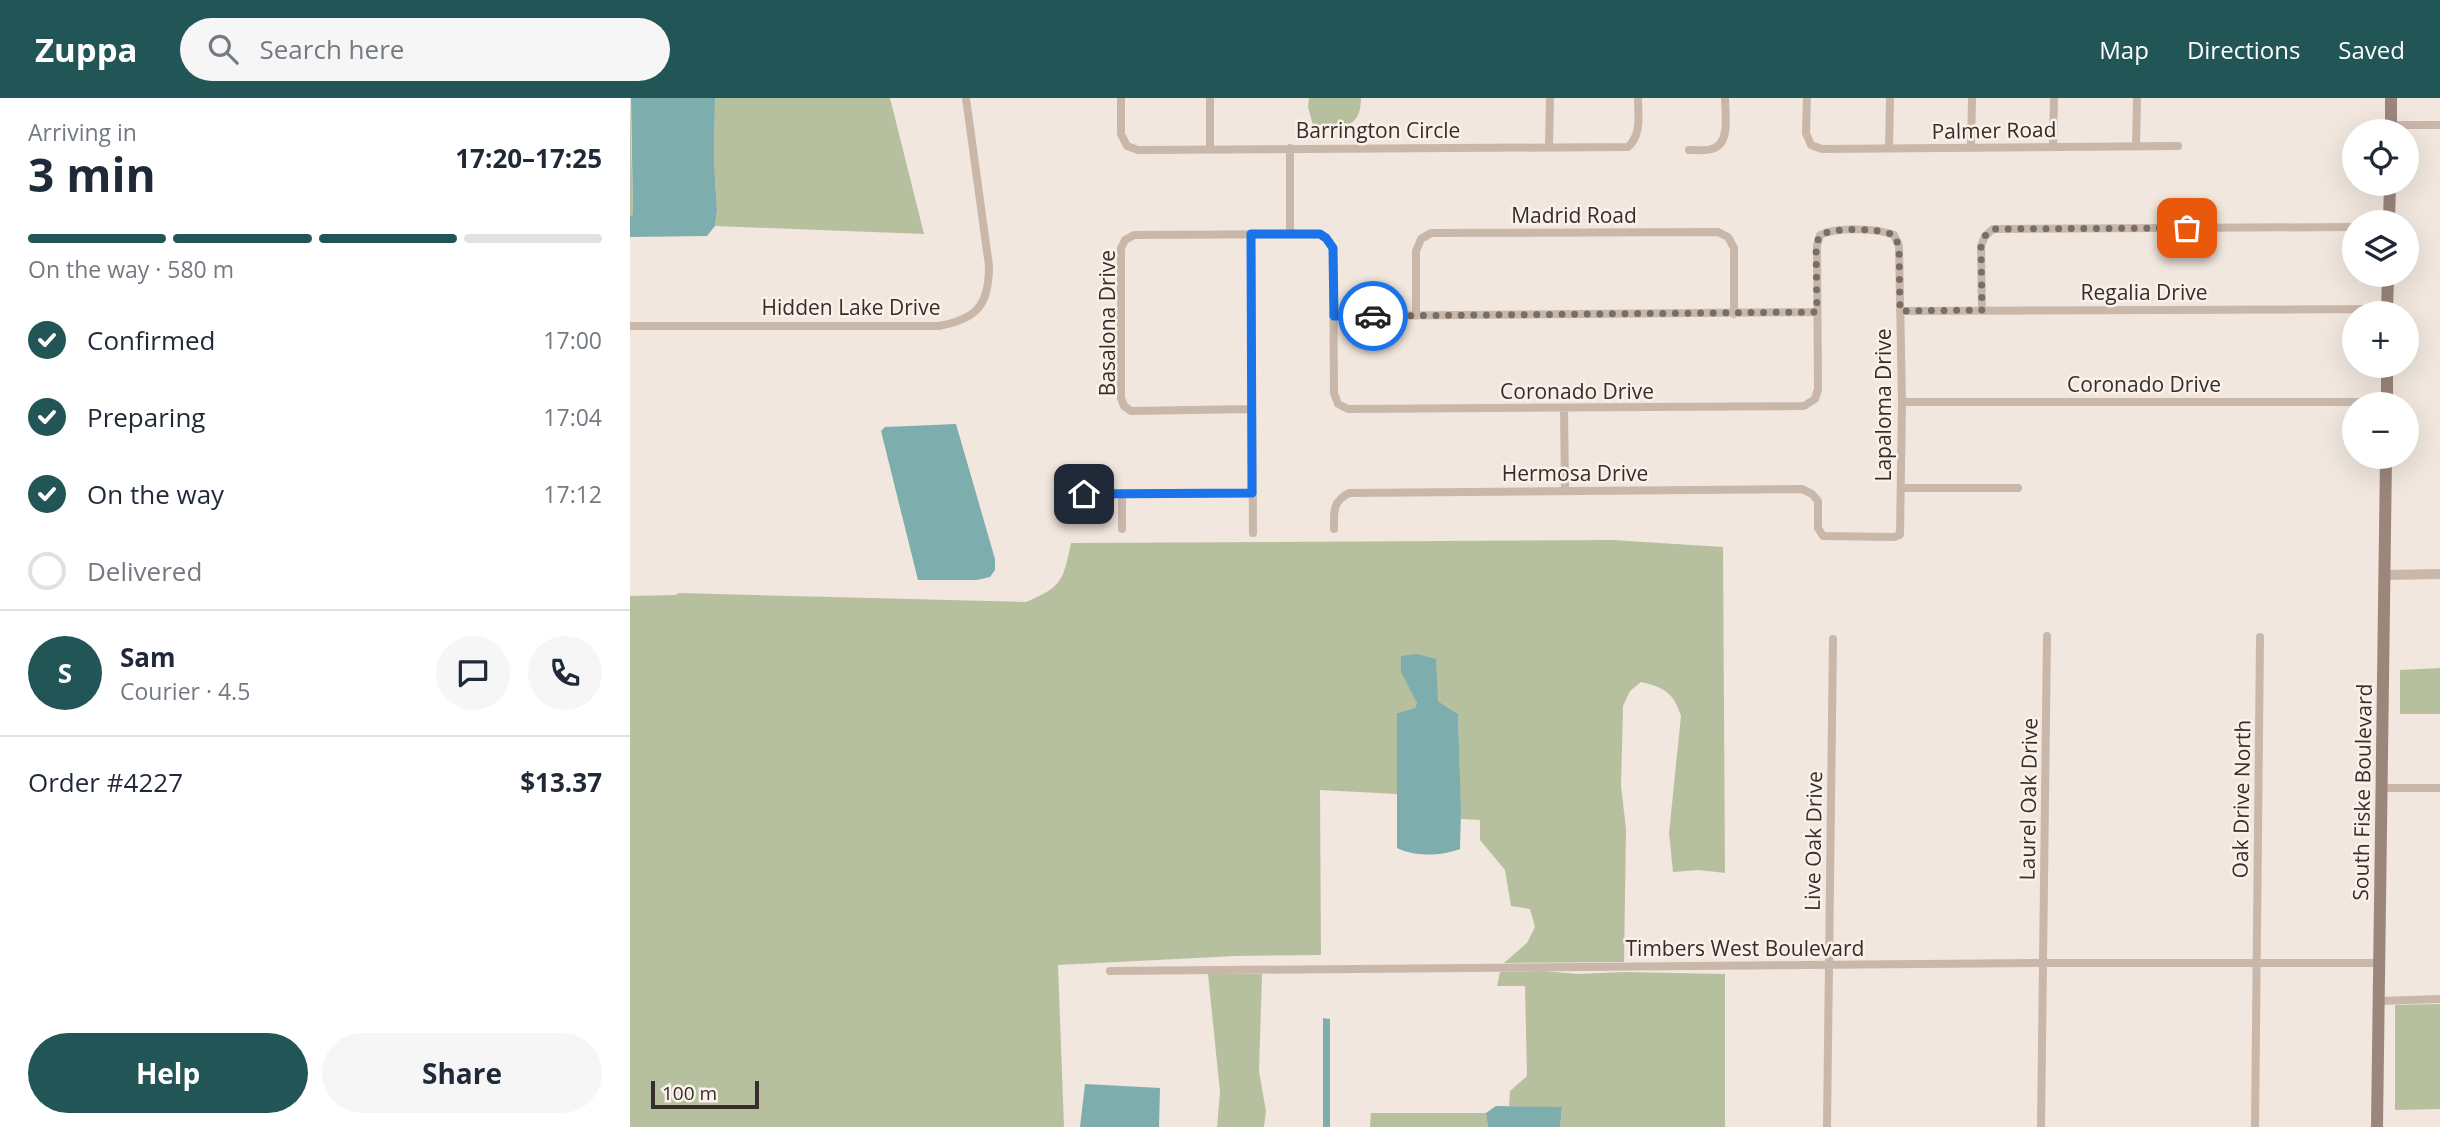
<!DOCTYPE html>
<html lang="en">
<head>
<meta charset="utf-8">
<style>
  :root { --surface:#fff; --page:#f6f6f7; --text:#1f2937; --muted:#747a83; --line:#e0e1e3; --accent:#215556 }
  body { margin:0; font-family:"Open Sans",sans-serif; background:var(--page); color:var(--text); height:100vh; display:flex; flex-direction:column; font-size:26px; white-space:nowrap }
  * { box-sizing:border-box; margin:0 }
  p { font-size:23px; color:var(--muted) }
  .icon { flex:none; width:38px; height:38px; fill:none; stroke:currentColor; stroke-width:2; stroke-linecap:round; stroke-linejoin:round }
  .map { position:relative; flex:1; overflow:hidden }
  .drawer { display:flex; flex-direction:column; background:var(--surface); width:630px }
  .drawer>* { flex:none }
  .buttons { position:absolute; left:1712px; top:21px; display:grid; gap:14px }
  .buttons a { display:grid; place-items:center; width:77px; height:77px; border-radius:50%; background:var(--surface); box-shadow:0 7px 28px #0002; font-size:35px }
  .scale { position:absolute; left:21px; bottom:18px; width:108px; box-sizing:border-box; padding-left:7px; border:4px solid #372d29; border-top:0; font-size:19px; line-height:24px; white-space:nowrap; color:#372d29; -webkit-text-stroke:5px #f9f1ea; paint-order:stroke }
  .pin { position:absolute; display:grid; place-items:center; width:60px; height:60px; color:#fff; margin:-30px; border-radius:14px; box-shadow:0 4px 10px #0006 }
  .courier { position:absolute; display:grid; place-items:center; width:70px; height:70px; margin:-35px; border:5px solid #1a73e8; border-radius:50%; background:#fff; color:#222; box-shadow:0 2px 9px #0007 }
  .headline em { font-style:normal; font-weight:700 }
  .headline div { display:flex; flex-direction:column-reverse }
  .headline { display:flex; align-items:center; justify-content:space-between; height:119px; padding:0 28px }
  h1 { font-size:46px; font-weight:700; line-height:52px }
  .bar { display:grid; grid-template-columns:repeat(4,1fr); gap:10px 7px; align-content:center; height:84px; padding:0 28px }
  .bar i { height:9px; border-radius:5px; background:var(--line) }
  .bar .selected { background:var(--accent) }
  .bar p { grid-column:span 4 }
  .line { display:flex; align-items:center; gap:18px; padding:0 28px; border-top:2px solid var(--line) }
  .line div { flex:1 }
  .round { display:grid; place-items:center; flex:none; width:74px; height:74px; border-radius:37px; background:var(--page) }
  ol { padding:0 28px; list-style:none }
  li { display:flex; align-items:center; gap:21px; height:77px }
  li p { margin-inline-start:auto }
  li .icon { padding:7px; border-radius:50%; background:var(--accent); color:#fff; stroke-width:4 }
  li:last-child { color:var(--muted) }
  li i { width:38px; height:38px; border:4px solid var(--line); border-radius:50% }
  .primary-button { display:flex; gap:14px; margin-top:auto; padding:14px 28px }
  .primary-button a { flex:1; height:80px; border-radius:42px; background:var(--accent); color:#fff; font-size:28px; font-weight:700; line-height:80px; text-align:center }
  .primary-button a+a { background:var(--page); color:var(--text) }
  header { display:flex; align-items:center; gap:42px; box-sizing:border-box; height:98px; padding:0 35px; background:var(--accent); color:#fff }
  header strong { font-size:33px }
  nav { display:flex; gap:38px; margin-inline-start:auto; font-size:24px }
  .search { width:490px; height:63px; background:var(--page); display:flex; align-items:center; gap:18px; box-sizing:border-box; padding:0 24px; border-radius:38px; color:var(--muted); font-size:26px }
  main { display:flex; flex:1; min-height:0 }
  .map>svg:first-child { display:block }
</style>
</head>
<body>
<header>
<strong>Zuppa</strong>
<div class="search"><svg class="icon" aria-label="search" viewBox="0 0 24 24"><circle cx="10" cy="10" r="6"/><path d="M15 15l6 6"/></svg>Search here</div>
<nav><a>Map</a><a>Directions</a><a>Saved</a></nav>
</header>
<main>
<section class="drawer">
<div class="headline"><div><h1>3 min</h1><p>Arriving in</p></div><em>17:20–17:25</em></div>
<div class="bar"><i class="selected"></i><i class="selected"></i><i class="selected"></i><i></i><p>On the way · 580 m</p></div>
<ol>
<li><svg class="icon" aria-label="check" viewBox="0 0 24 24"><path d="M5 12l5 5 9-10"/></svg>Confirmed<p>17:00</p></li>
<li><svg class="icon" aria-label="check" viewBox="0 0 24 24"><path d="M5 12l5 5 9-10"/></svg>Preparing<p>17:04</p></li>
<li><svg class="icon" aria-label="check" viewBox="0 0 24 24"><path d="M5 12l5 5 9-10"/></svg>On the way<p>17:12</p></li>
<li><i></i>Delivered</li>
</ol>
<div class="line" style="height:126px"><b class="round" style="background:var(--accent);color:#fff">S</b><div><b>Sam</b><p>Courier · 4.5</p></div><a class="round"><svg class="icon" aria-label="chat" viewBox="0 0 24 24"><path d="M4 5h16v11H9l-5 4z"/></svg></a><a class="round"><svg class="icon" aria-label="phone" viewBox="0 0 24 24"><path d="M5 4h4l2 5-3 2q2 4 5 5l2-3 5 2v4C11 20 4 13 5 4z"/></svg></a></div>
<div class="line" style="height:91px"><div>Order #4227</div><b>$13.37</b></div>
<div class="primary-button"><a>Help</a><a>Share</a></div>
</section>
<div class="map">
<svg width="1810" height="1029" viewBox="0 0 1810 1029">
  <rect width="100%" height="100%" fill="#f1e7de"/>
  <!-- green -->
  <path fill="#b6c09e" d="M 0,0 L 3,117 L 0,118 Z
    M 85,0 L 260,0 L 294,136 L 85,128 L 87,113 L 84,63 Z
    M 679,0 L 731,0 C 731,33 709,30 683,27 L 678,9 Z
    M 982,442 L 1093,449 L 1095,775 L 1069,772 L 1043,774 L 1039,735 L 1051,618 C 1044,595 1034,589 1011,584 L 1000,593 L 993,608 L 991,688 L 996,731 L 994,864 L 874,865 L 897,845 L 905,829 L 900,811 L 881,808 L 875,772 L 850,742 L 850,722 L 831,721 L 828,616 L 808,603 L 771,559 L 787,605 L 785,610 L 767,615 L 767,696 L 690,692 L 691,857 L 606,858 L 428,867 L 434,1029 L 0,1029 L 0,498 L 45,497 L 49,495 L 396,504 C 432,489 433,483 441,445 Z
    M 1810,570 L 1810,616 L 1770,616 L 1770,572 Z
    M 914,873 L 948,876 L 994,874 L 1095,876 L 1095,1029 L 930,1029 L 932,1010 L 879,1008 L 880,993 L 897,978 L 895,888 L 867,888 L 870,874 Z
    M 578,876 L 632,876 L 629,973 L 636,1013 L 634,1029 L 587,1029 L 590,994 Z
    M 1810,906 L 1810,1011 L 1765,1012 L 1765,907 Z
    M 741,1015 L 856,1015 L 858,1029 L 740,1029 Z"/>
  <!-- water -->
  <path fill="#7eadad" d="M 1,0 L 85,0 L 84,63 L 87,113 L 85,128 L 77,138 L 0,139 L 0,118 L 3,117 Z
    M 326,326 L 365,461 L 365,472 L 360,479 L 347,482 L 288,482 L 251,333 L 255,329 Z
    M 787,556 L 806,561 L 808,603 L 828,616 L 831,712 L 830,751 C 812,758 785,759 767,750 L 767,615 L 785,610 L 787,605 L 771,574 L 771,558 Z
    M 693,920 L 700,921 L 700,1029 L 693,1029 Z
    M 455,986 L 530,990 L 529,1029 L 450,1029 Z
    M 866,1008 L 932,1009 L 930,1029 L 858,1029 L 856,1015 Z"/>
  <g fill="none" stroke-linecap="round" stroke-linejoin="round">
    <!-- minor -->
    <path stroke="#c9b7aa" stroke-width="8" d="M 491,0 L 491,36 L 497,48 L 508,52 L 998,49 C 1012,36 1008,18 1008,0
      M 580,0 L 580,51
      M 1177,0 L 1176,35 L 1181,47 L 1192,51 L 1548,48
      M 1761,27 L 1810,27
      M 1506,48 L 1507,0
      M 919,49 L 920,0
      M 1423,49 L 1424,0
      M 660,50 L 660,136
      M 1341,50 L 1342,0
      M 1259,51 L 1260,0
      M 1059,52 C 1066,52 1075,53 1082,51 C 1101,46 1095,15 1095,0
      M 621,136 L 623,435
      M 1352,212 L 1351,148 L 1355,138 L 1363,131 L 1724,129
      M 1270,213 L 1757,211
      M 703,218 L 1187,214
      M 786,218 L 786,153 L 791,141 L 801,135 L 1088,134 L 1098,139 L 1104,150 L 1104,216
      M 0,228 L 309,228 C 347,221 359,207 359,168 L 336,0
      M 1272,304 L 1757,304
      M 934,310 L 935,393
      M 622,311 L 501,313 L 494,308 L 491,300 L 491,150 L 495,142 L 504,137 L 690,136 L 696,140 L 703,150 L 704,295 L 708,306 L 718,311 L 1174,308 L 1185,301 L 1188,291 L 1187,147 L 1190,137 C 1207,129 1247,130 1264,137 L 1269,148 L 1272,304 L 1270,437 L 1264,439 L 1193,438 L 1188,430 L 1188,403 L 1182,396 L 1172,391 L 719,395 C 702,404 704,414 704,431
      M 1271,390 L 1388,390
      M 454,396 L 623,395
      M 492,396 L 492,431
      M 1752,690 L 1810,690
      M 480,873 L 1413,865 L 1749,865
      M 1749,903 L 1810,901
      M 1197,1029 L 1203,541
      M 1411,1029 L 1417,538
      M 1625,1029 L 1630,539"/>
    <!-- tertiary -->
    <path stroke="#c9b7aa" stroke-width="10" d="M 1755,477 L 1810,476"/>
    <!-- secondary -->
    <path stroke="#9c867b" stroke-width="12" d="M 1761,33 L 1761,0
      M 1759,124 L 1760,86
      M 1757,215 L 1758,177
      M 1757,306 L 1757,268
      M 1747,1029 L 1756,359"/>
  </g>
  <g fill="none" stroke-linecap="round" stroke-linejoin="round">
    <!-- done -->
    <path stroke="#786e68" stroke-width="7" stroke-dasharray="0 12.6" d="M 743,218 L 1187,214 L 1186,147 L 1190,137 C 1206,129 1247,130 1264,137 L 1269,148 L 1270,213 L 1352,212 L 1351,148 L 1355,138 L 1363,131 L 1557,130"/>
    <!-- route -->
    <path stroke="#1a73e8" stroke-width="9" d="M 454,396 L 622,395 L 621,136 L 690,136 L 696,140 L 703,150 L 704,218 L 743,218"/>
  </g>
  <g text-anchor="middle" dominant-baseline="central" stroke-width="5" stroke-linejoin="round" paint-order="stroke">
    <!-- street labels -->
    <g font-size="21" fill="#372d29" stroke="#f9f1ea">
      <text x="748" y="32">Barrington Circle</text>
      <text transform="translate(1364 32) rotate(-1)">Palmer Road</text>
      <text x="944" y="117">Madrid Road</text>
      <text x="1514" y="194">Regalia Drive</text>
      <text x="221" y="209">Hidden Lake Drive</text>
      <text transform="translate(477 225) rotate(-90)">Basalona Drive</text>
      <text x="1514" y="286">Coronado Drive</text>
      <text x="947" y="293">Coronado Drive</text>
      <text transform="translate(1253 307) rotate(-90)">Lapaloma Drive</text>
      <text x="945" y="375">Hermosa Drive</text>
      <text transform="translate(1732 694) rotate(-89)">South Fiske Boulevard</text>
      <text transform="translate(1398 701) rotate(-89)">Laurel Oak Drive</text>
      <text transform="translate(1611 701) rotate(-89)">Oak Drive North</text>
      <text transform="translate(1183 743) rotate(-89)">Live Oak Drive</text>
      <text x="1115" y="850">Timbers West Boulevard</text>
    </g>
  </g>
</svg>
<div class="buttons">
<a><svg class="icon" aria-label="locate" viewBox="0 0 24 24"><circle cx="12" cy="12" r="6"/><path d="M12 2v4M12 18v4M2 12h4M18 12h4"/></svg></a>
<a><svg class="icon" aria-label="layers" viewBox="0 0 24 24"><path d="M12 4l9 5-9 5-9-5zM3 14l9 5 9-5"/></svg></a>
<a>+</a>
<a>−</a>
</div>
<div class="scale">100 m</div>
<div class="pin" style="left:1557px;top:130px;background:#ea580c"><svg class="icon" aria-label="bag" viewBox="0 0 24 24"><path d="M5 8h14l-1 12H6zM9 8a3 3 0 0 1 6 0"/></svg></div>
<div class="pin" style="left:454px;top:396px;background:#1f2937"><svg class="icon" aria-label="home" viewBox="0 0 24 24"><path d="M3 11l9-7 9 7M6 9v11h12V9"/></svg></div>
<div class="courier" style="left:743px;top:218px"><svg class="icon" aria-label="car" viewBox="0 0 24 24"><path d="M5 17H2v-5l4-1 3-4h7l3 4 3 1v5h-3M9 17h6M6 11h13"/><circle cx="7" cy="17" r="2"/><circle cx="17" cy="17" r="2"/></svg></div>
</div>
</main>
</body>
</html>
